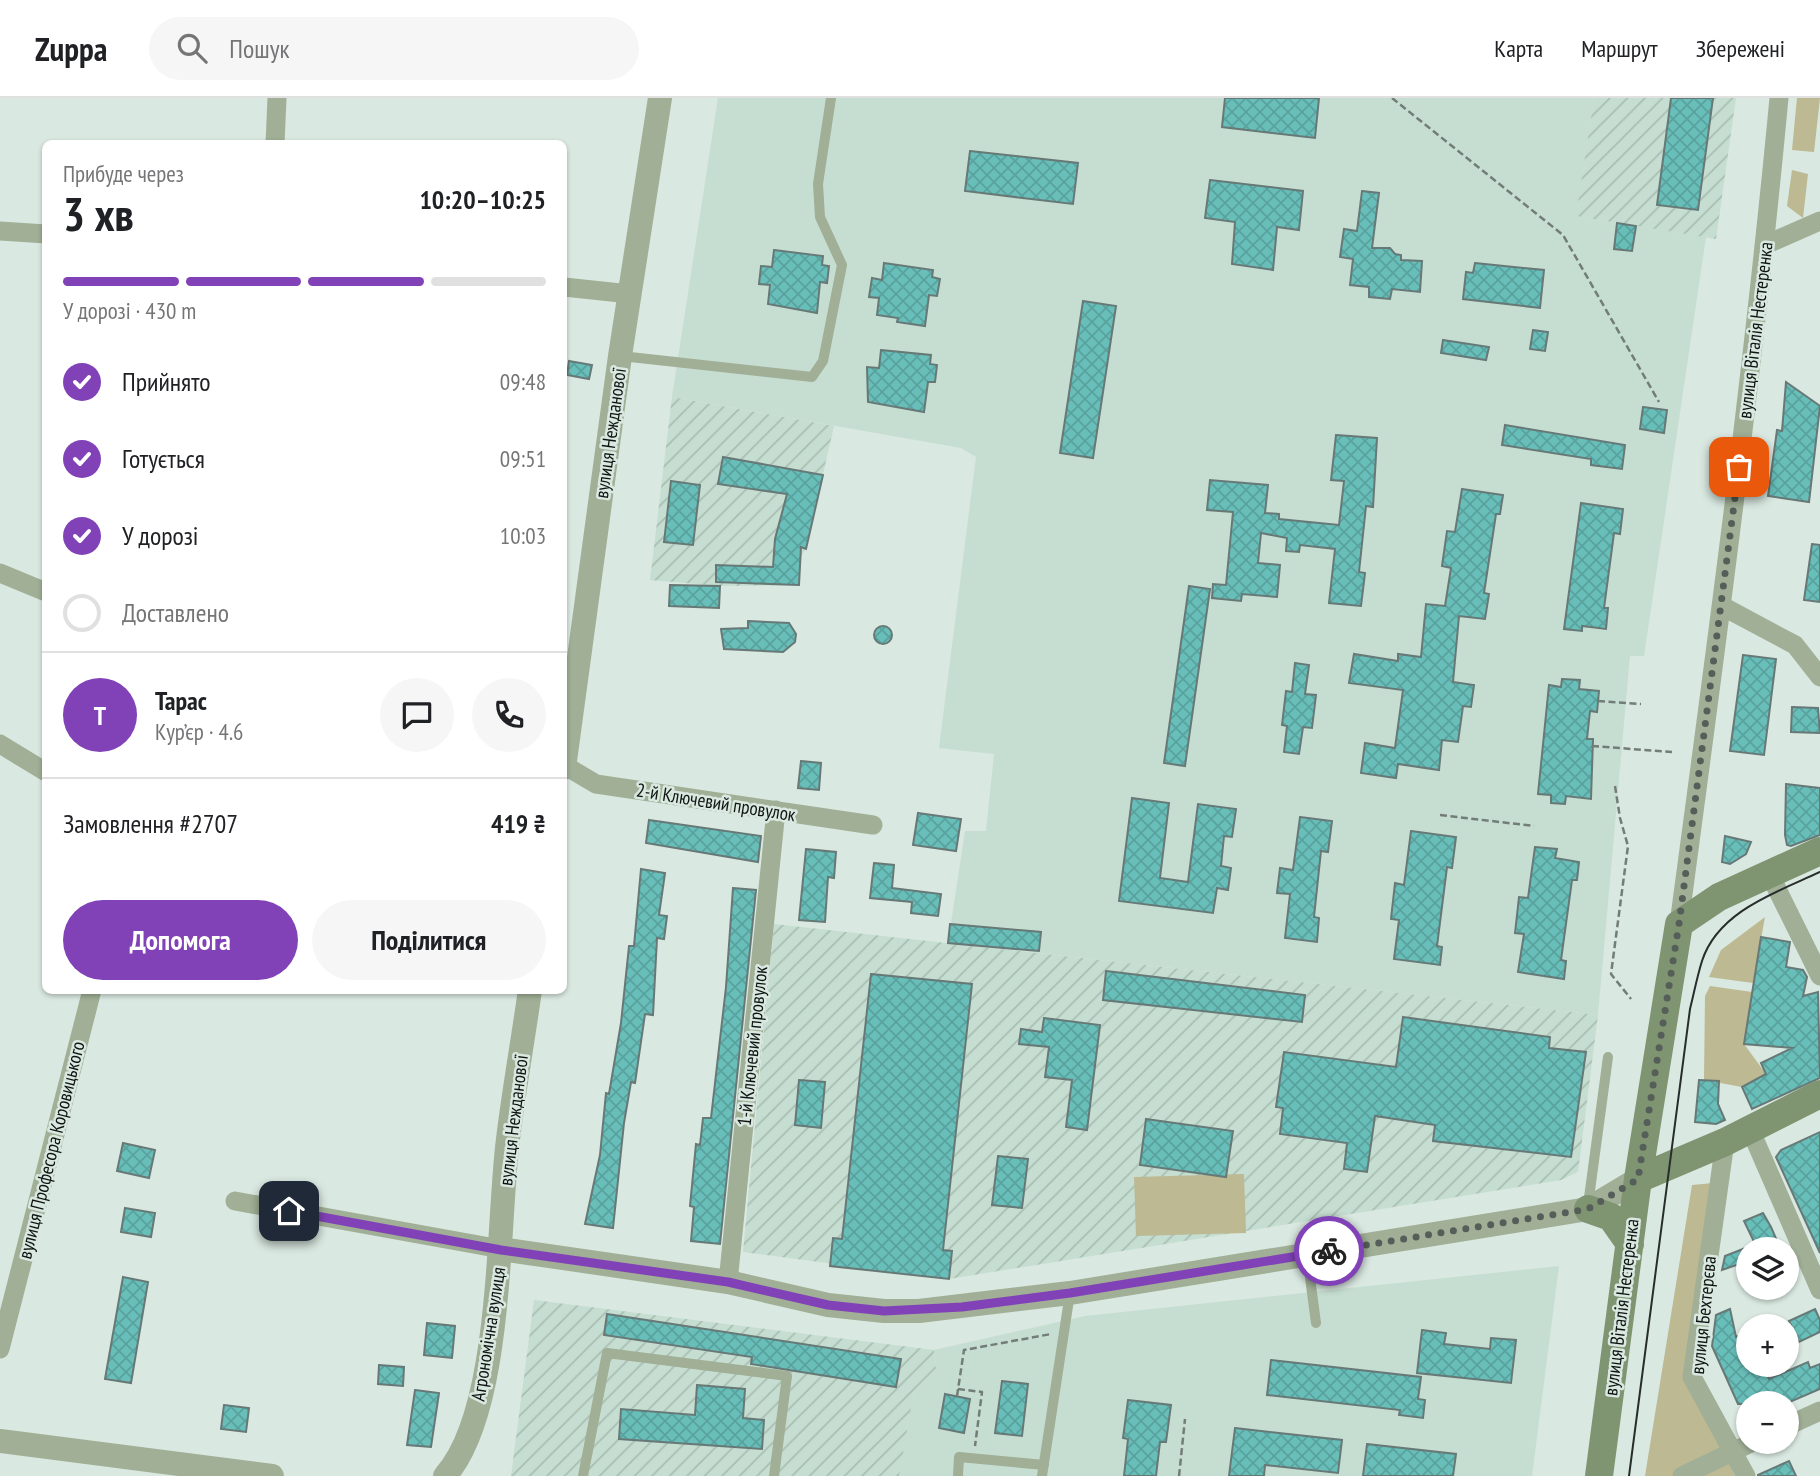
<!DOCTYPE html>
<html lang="uk">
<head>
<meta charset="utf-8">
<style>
  :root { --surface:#fff; --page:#f6f6f6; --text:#202124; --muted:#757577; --line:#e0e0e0; --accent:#8142b7 }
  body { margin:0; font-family:"PT Sans Narrow",sans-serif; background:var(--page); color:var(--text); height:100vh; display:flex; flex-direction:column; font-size:26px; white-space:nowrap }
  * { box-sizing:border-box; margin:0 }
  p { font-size:23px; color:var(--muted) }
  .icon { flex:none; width:38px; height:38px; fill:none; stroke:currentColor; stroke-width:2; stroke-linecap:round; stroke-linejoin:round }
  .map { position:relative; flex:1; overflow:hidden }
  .side { position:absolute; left:42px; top:42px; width:525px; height:854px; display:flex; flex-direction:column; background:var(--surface); border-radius:10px; box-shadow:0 2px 5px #0004 }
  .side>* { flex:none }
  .buttons { position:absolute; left:1736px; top:1139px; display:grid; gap:14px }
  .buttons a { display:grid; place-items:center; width:63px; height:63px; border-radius:50%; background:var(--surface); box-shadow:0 2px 5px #0004; font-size:35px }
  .pin { position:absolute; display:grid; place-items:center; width:60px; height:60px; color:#fff; margin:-30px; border-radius:14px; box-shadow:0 4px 10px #0006 }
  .courier { position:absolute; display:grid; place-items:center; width:70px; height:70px; margin:-35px; border:5px solid #8142b7; border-radius:50%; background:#fff; color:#222; box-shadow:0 2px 9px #0007 }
  .headline em { font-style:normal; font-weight:700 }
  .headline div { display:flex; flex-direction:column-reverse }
  .headline { display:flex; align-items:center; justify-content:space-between; height:119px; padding:0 21px }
  h1 { font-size:46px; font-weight:700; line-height:52px }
  .bar { display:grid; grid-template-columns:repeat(4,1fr); gap:10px 7px; align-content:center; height:84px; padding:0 21px }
  .bar i { height:9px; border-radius:5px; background:var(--line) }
  .bar .on { background:var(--accent) }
  .bar p { grid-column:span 4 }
  .line { display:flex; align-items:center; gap:18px; padding:0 21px; border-top:2px solid var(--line) }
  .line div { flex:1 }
  .round { display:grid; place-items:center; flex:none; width:74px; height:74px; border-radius:37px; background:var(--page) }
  ol { padding:0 21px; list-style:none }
  li { display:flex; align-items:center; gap:21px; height:77px }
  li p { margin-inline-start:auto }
  li .icon { padding:7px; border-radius:50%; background:var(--accent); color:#fff; stroke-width:4 }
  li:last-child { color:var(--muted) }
  li i { width:38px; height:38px; border:4px solid var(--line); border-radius:50% }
  .button { display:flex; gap:14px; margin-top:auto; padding:14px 21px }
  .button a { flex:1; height:80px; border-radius:42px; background:var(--accent); color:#fff; font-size:28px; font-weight:700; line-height:80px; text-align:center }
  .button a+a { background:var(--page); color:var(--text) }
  header { display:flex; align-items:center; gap:42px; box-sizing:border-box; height:98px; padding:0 35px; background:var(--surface); border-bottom:2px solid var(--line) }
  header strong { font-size:33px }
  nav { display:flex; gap:38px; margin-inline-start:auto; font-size:24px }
  .search { width:490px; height:63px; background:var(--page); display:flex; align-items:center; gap:18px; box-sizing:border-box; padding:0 24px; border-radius:38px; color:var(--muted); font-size:26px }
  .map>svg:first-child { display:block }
</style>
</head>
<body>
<header>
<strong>Zuppa</strong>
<div class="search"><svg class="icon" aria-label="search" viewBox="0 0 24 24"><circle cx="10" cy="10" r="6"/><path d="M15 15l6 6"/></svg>Пошук</div>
<nav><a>Карта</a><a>Маршрут</a><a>Збережені</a></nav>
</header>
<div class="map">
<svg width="1820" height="1378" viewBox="0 0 1820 1378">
  <defs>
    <pattern id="industrial-furrows" width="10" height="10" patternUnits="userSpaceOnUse" patternTransform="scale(1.75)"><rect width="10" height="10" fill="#c6ded1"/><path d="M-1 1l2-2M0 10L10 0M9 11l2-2" fill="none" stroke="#a9beb2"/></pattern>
    <pattern id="building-cross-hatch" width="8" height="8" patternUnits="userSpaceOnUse" patternTransform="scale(1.75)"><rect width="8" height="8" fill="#68beb9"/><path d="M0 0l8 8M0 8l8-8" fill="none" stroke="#59a29e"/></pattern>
  </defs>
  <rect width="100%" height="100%" fill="#d9e8e0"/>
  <!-- built -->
  <path fill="#c6ded1" d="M 718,0 L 1594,0 L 1577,118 L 1706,139 L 1644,558 L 1630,558 L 1598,917 L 948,845 L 965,733 L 986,733 L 994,656 L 939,650 L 976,359 L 961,350 L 672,299 Z
    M 1559,1168 L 1532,1378 L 898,1378 L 914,1293 L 936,1271 L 934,1252 L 1085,1218 Z"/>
  <!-- industrial -->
  <path fill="url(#industrial-furrows)" d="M 1594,0 L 1736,0 L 1716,141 L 1576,118 Z
    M 672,299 L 834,328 L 806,451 L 801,458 L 799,487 L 720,488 L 650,482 Z
    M 774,826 L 1598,917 L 1578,1074 L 1561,1082 L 949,1181 L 743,1154 Z
    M 534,1202 L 934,1252 L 936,1271 L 914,1293 L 899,1378 L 511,1378 Z"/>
  <!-- grass -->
  <path fill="#bcb993" d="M 1797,0 L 1820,0 L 1814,54 L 1792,52 Z
    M 1792,72 L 1808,76 L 1803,120 L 1787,108 Z
    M 1765,819 L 1753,885 L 1709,879 L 1721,852 Z
    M 1710,888 L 1752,894 L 1744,946 L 1766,976 L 1742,989 L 1704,982 L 1705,898 Z
    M 1244,1076 L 1246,1135 L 1136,1138 L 1134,1079 Z
    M 1713,1085 L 1687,1281 L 1735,1378 L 1645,1378 L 1692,1087 Z"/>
  <!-- building -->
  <path fill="url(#building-cross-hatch)" stroke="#677977" stroke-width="2" d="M 1225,0 L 1319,0 L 1315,40 L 1222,29 Z
    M 1671,0 L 1713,0 L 1698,112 L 1657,107 Z
    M 970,53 L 1078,65 L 1073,106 L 965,93 Z
    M 1210,82 L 1303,93 L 1299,132 L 1277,129 L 1273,172 L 1232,166 L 1235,124 L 1205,120 Z
    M 1362,93 L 1379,95 L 1372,150 L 1390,150 L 1395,156 L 1401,157 L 1401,162 L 1422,163 L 1420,194 L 1392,191 L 1390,201 L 1369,199 L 1369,189 L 1350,187 L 1353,161 L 1340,159 L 1344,131 L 1357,133 Z
    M 1617,125 L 1636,128 L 1632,153 L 1614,151 Z
    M 774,152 L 823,158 L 822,167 L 829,168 L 827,185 L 820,184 L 817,215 L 768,206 L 770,187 L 759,186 L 761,168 L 772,169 Z
    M 884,165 L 933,172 L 932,179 L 940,181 L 937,198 L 929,197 L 925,228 L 897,224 L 898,220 L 877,217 L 879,200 L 869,199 L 872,180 L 882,182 Z
    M 1475,165 L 1544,172 L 1540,210 L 1463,201 L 1466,174 L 1473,175 Z
    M 1083,203 L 1116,208 L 1093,360 L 1060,355 Z
    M 1533,232 L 1548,234 L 1545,253 L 1530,251 Z
    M 1443,242 L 1489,249 L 1486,262 L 1441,255 Z
    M 881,252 L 931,257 L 930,266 L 937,267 L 935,284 L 928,284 L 924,314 L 868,304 L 867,269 L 879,270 Z
    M 569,263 L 592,267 L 589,281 L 567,277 Z
    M 1786,284 L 1820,308 L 1809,404 L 1768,398 L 1777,332 L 1782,333 Z
    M 1643,309 L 1667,312 L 1664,335 L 1640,331 Z
    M 1505,327 L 1625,347 L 1622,371 L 1591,367 L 1591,361 L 1502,347 Z
    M 1336,337 L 1377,340 L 1373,409 L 1366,408 L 1359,474 L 1365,475 L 1361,508 L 1329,505 L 1335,451 L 1300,447 L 1299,454 L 1286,453 L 1287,440 L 1261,435 L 1258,465 L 1280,467 L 1277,499 L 1242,496 L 1241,503 L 1212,500 L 1213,486 L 1226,487 L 1233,414 L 1207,412 L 1210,382 L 1268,387 L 1265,415 L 1279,416 L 1279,421 L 1339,427 L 1344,383 L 1331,382 Z
    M 723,359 L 823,377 L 806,451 L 801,449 L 799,487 L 716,484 L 716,467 L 773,469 L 775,441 L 787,396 L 718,386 Z
    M 671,383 L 700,387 L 693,447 L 664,444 Z
    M 1462,391 L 1503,397 L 1500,416 L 1496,416 L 1484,495 L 1489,496 L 1485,521 L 1459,518 L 1453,584 L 1474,587 L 1471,609 L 1463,608 L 1458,644 L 1442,642 L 1439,672 L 1398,666 L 1396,680 L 1361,675 L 1365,645 L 1395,650 L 1403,592 L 1349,585 L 1354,556 L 1398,563 L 1398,556 L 1421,559 L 1426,506 L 1445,508 L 1451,470 L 1442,468 L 1447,433 L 1455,434 Z
    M 1581,405 L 1623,411 L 1620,436 L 1614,435 L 1604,510 L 1608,510 L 1606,531 L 1582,528 L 1582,533 L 1564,531 Z
    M 1812,446 L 1820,447 L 1820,504 L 1804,502 Z
    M 670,487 L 720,488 L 719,510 L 669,508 Z
    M 1189,488 L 1210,491 L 1185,668 L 1164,665 Z
    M 748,523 L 789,525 L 796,536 L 795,544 L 783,554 L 724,551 L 721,531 L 748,530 Z
    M874 537a9 9 0 1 1 18 0a9 9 0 1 1-18 0Z
    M 1743,557 L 1776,561 L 1764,657 L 1730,653 Z
    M 1295,565 L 1309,567 L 1305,596 L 1316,597 L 1312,630 L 1303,629 L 1299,656 L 1284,654 L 1287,628 L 1282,627 L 1286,593 L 1292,594 Z
    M 1562,581 L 1580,582 L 1579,591 L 1599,593 L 1597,614 L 1590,613 L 1587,641 L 1593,641 L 1591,701 L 1566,698 L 1565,706 L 1551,705 L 1551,697 L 1538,696 L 1549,587 L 1561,589 Z
    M 1792,609 L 1818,610 L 1820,635 L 1791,634 Z
    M 801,663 L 821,665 L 819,692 L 798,690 Z
    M 1786,686 L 1820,690 L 1820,737 L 1791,748 L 1787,747 L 1785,737 Z
    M 1132,700 L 1169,705 L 1160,780 L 1188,784 L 1198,706 L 1236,711 L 1232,739 L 1224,738 L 1221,768 L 1231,770 L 1228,792 L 1217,790 L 1213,815 L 1119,803 Z
    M 918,715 L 961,721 L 956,753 L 913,747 Z
    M 1300,719 L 1332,723 L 1328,754 L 1321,753 L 1314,819 L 1319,820 L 1317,844 L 1285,840 L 1290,796 L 1277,795 L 1280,770 L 1293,772 Z
    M 649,722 L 761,738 L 758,764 L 646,745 Z
    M 1411,733 L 1456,739 L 1452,770 L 1447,769 L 1437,848 L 1442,849 L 1440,867 L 1394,861 L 1399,822 L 1391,821 L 1395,785 L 1404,787 Z
    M 1725,738 L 1751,744 L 1746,756 L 1730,766 L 1722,764 Z
    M 1535,749 L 1557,751 L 1555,760 L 1579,764 L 1577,782 L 1572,782 L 1561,862 L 1566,863 L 1564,881 L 1518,874 L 1524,836 L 1515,835 L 1519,799 L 1528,800 Z
    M 806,751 L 836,754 L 834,780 L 828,779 L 825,824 L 799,822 Z
    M 874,765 L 894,767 L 892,790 L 941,796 L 938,818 L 911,815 L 912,804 L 870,800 Z
    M 641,771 L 665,775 L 659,817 L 667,818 L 664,841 L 657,840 L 653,917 L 645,916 L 635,985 L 631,984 L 624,1025 L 613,1130 L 585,1126 L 600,1057 L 606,995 L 609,996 L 621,925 L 629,848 L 634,848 Z
    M 733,790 L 756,792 L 720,1146 L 691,1143 L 694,1109 L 690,1108 L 696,1046 L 700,1047 L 703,1020 L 711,1020 L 726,889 Z
    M 950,826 L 1041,834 L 1039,853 L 948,845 Z
    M 1761,839 L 1790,844 L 1786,869 L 1803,872 L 1807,879 L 1803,898 L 1818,894 L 1820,980 L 1752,1011 L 1742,989 L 1766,976 L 1761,965 L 1792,950 L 1744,946 Z
    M 1106,873 L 1305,897 L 1302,924 L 1103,902 Z
    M 871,876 L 972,886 L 943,1152 L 952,1153 L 949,1181 L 830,1168 L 833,1140 L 842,1141 Z
    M 1403,919 L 1550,939 L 1549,950 L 1586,954 L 1571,1059 L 1433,1043 L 1435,1027 L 1375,1018 L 1367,1074 L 1344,1071 L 1347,1045 L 1280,1036 L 1283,1010 L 1276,1009 L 1284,954 L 1396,969 Z
    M 1044,920 L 1100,927 L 1087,1032 L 1066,1029 L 1072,982 L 1045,979 L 1049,949 L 1019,946 L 1021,931 L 1042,934 Z
    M 799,982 L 825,984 L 821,1030 L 795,1027 Z
    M 1699,982 L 1719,983 L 1718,1006 L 1725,1022 L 1716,1026 L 1695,1024 Z
    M 1146,1021 L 1233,1033 L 1226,1079 L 1140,1067 Z
    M 1820,1034 L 1820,1155 L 1776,1059 L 1781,1052 Z
    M 123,1045 L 155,1052 L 149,1080 L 117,1073 Z
    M 998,1058 L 1028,1061 L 1022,1110 L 992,1107 Z
    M 125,1110 L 155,1115 L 151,1139 L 121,1134 Z
    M 1763,1115 L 1771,1129 L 1781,1152 L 1758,1152 L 1744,1123 Z
    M 1748,1149 L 1748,1163 L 1722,1172 L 1725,1158 Z
    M 123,1179 L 148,1184 L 131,1285 L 105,1281 Z
    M 1730,1211 L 1736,1239 L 1739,1238 L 1748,1267 L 1762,1267 L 1769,1281 L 1808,1264 L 1810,1270 L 1820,1266 L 1820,1291 L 1785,1306 L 1738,1306 L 1712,1248 L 1716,1217 Z
    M 1815,1211 L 1820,1222 L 1820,1234 L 1799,1244 L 1789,1223 Z
    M 607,1216 L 901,1261 L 896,1289 L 751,1266 L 752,1259 L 604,1237 Z
    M 427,1225 L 455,1228 L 452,1260 L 424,1257 Z
    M 1422,1232 L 1446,1235 L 1444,1246 L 1490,1251 L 1491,1240 L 1516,1242 L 1511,1285 L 1417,1275 Z
    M 1271,1262 L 1421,1279 L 1418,1301 L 1425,1302 L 1423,1320 L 1399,1317 L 1400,1312 L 1267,1297 Z
    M 379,1267 L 404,1269 L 403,1288 L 378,1286 Z
    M 1002,1283 L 1028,1286 L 1022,1338 L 995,1335 Z
    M 697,1287 L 745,1291 L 743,1320 L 764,1322 L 762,1351 L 619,1341 L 621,1311 L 695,1317 Z
    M 415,1292 L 439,1295 L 431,1349 L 407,1347 Z
    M 945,1296 L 970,1301 L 964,1335 L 939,1330 Z
    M 1128,1302 L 1171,1307 L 1166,1344 L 1160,1344 L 1156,1378 L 1124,1378 L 1128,1341 L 1123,1340 Z
    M 224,1307 L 249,1310 L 246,1334 L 221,1331 Z
    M 1235,1330 L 1342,1342 L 1338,1375 L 1265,1367 L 1264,1378 L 1229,1378 Z
    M 1367,1346 L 1456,1356 L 1453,1378 L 1363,1378 Z
    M 1789,1363 L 1796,1378 L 1758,1378 L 1758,1377 Z"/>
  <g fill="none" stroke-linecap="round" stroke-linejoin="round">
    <!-- path -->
    <path stroke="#737d78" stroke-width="2.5" stroke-dasharray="7 3.5" stroke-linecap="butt" d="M 1392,0 L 1563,137 L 1659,304
      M 1598,603 L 1641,606
      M 1592,648 L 1672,654
      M 1615,688 L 1620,720 L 1628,748 L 1611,876 L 1631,901
      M 1440,717 L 1534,728
      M 958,1291 L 982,1294 L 975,1348
      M 957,1298 L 964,1252 L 1051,1236
      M 1179,1378 L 1185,1321"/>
    <!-- service -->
    <path stroke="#a0af96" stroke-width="10" d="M 621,258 L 812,279 L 823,263 L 842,167 L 820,119 L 818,86 L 831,0
      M 1588,1107 L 1608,959
      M 1307,1157 L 1316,1225
      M 583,1378 L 607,1255 L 787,1278 L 774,1378
      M 958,1378 L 959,1359 L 1044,1367
      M 1042,1378 L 1070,1195"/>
    <!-- minor -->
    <path stroke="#a0af96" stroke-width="19" d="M 275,46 L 277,0
      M 0,133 L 46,136
      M 1765,147 L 1820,123
      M 564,189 L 630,196
      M 0,475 L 46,494
      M 1722,508 L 1795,547 L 1820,579
      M 0,646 L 46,674
      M 564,667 L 596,686 L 873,727
      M 1769,775 L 1820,878
      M 1679,826 C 1716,551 1753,276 1779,0
      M 1750,1031 L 1820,1192
      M 1725,1044 L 1692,1279 L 1746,1378
      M 235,1103 L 501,1151
      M 728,1184 L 776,712
      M 0,1251 L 92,892
      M 1787,1328 L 1820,1313
      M 1682,1378 L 1753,1344"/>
    <!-- tertiary -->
    <path stroke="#a0af96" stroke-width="24" d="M 564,670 L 620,258 L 660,0
      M 501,1151 L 728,1184 L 828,1207 L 884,1213 L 919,1213 L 1070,1195 L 1588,1111 L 1638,1081
      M 0,1343 L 272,1378
      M 445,1378 C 503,1313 497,1127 508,1041 C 514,991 523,942 530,892"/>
    <!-- secondary -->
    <path stroke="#7f9470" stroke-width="28" d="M 1638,1081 L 1725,1044 L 1820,996
      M 1588,1111 L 1611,1119 L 1630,1146
      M 1599,1378 L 1638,1081 L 1679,826 L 1719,799 L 1820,753"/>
    <!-- tram -->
    <path stroke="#272d2a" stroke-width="2" d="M 1629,1378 L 1690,911 C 1694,895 1697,879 1702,863 C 1718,813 1777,794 1820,774"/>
  </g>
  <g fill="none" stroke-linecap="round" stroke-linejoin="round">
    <!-- done -->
    <path stroke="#565e59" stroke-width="7" stroke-dasharray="0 12.6" d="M 1329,1153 L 1588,1111 L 1638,1081 L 1679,826 L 1739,369"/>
    <!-- route -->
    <path stroke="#8142b7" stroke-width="9" d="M 289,1113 L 501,1152 L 728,1184 L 828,1207 L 884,1213 L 962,1209 L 1070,1195 L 1329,1153"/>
  </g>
  <g text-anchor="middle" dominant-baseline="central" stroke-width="5" stroke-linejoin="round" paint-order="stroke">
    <!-- street labels -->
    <g font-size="19" fill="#0f1411" stroke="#d9e8e0">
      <text transform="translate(1755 232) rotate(-83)">вулиця Віталія Нестеренка</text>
      <text transform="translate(610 335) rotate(-82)">вулиця Нежданової</text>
      <text transform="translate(716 704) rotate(9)">2-й Ключевий провулок</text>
      <text transform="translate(752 948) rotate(-84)">1-й Ключевий провулок</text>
      <text transform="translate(513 1022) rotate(-83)">вулиця Нежданової</text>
      <text transform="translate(51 1052) rotate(-76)">вулиця Професора Коровицького</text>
      <text transform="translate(1621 1209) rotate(-83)">вулиця Віталія Нестеренка</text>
      <text transform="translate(1703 1217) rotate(-84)">вулиця Бехтерєва</text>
      <text transform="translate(488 1236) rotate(-81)">Агрономічна вулиця</text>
    </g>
  </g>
</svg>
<div class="buttons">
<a><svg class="icon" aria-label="layers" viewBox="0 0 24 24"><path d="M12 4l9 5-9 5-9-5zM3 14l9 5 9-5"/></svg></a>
<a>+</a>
<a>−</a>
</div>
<div class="pin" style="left:1739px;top:369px;background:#ea580c"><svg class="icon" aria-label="bag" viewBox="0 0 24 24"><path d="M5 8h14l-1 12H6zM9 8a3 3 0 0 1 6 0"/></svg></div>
<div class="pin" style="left:289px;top:1113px;background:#1f2937"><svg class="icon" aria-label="home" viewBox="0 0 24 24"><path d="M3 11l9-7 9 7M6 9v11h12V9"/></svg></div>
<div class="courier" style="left:1329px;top:1153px"><svg class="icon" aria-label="bike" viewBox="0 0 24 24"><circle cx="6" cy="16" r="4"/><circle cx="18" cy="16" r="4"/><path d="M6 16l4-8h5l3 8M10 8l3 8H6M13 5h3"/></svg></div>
<section class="side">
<div class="headline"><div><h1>3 хв</h1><p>Прибуде через</p></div><em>10:20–10:25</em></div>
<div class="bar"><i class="on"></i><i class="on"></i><i class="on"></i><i></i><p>У дорозі · 430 m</p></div>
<ol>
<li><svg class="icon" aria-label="check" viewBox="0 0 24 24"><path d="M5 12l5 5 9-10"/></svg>Прийнято<p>09:48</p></li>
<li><svg class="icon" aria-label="check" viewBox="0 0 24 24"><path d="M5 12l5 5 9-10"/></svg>Готується<p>09:51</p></li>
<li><svg class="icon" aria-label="check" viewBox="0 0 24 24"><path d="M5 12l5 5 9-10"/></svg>У дорозі<p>10:03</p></li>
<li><i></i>Доставлено</li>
</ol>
<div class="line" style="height:126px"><b class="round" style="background:var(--accent);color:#fff">Т</b><div><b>Тарас</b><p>Кур’єр · 4.6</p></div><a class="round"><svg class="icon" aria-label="chat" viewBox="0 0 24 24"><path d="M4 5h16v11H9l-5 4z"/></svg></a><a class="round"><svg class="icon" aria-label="phone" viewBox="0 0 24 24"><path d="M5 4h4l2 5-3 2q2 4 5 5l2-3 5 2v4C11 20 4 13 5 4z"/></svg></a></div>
<div class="line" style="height:91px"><div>Замовлення #2707</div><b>419 ₴</b></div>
<div class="button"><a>Допомога</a><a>Поділитися</a></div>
</section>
</div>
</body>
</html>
